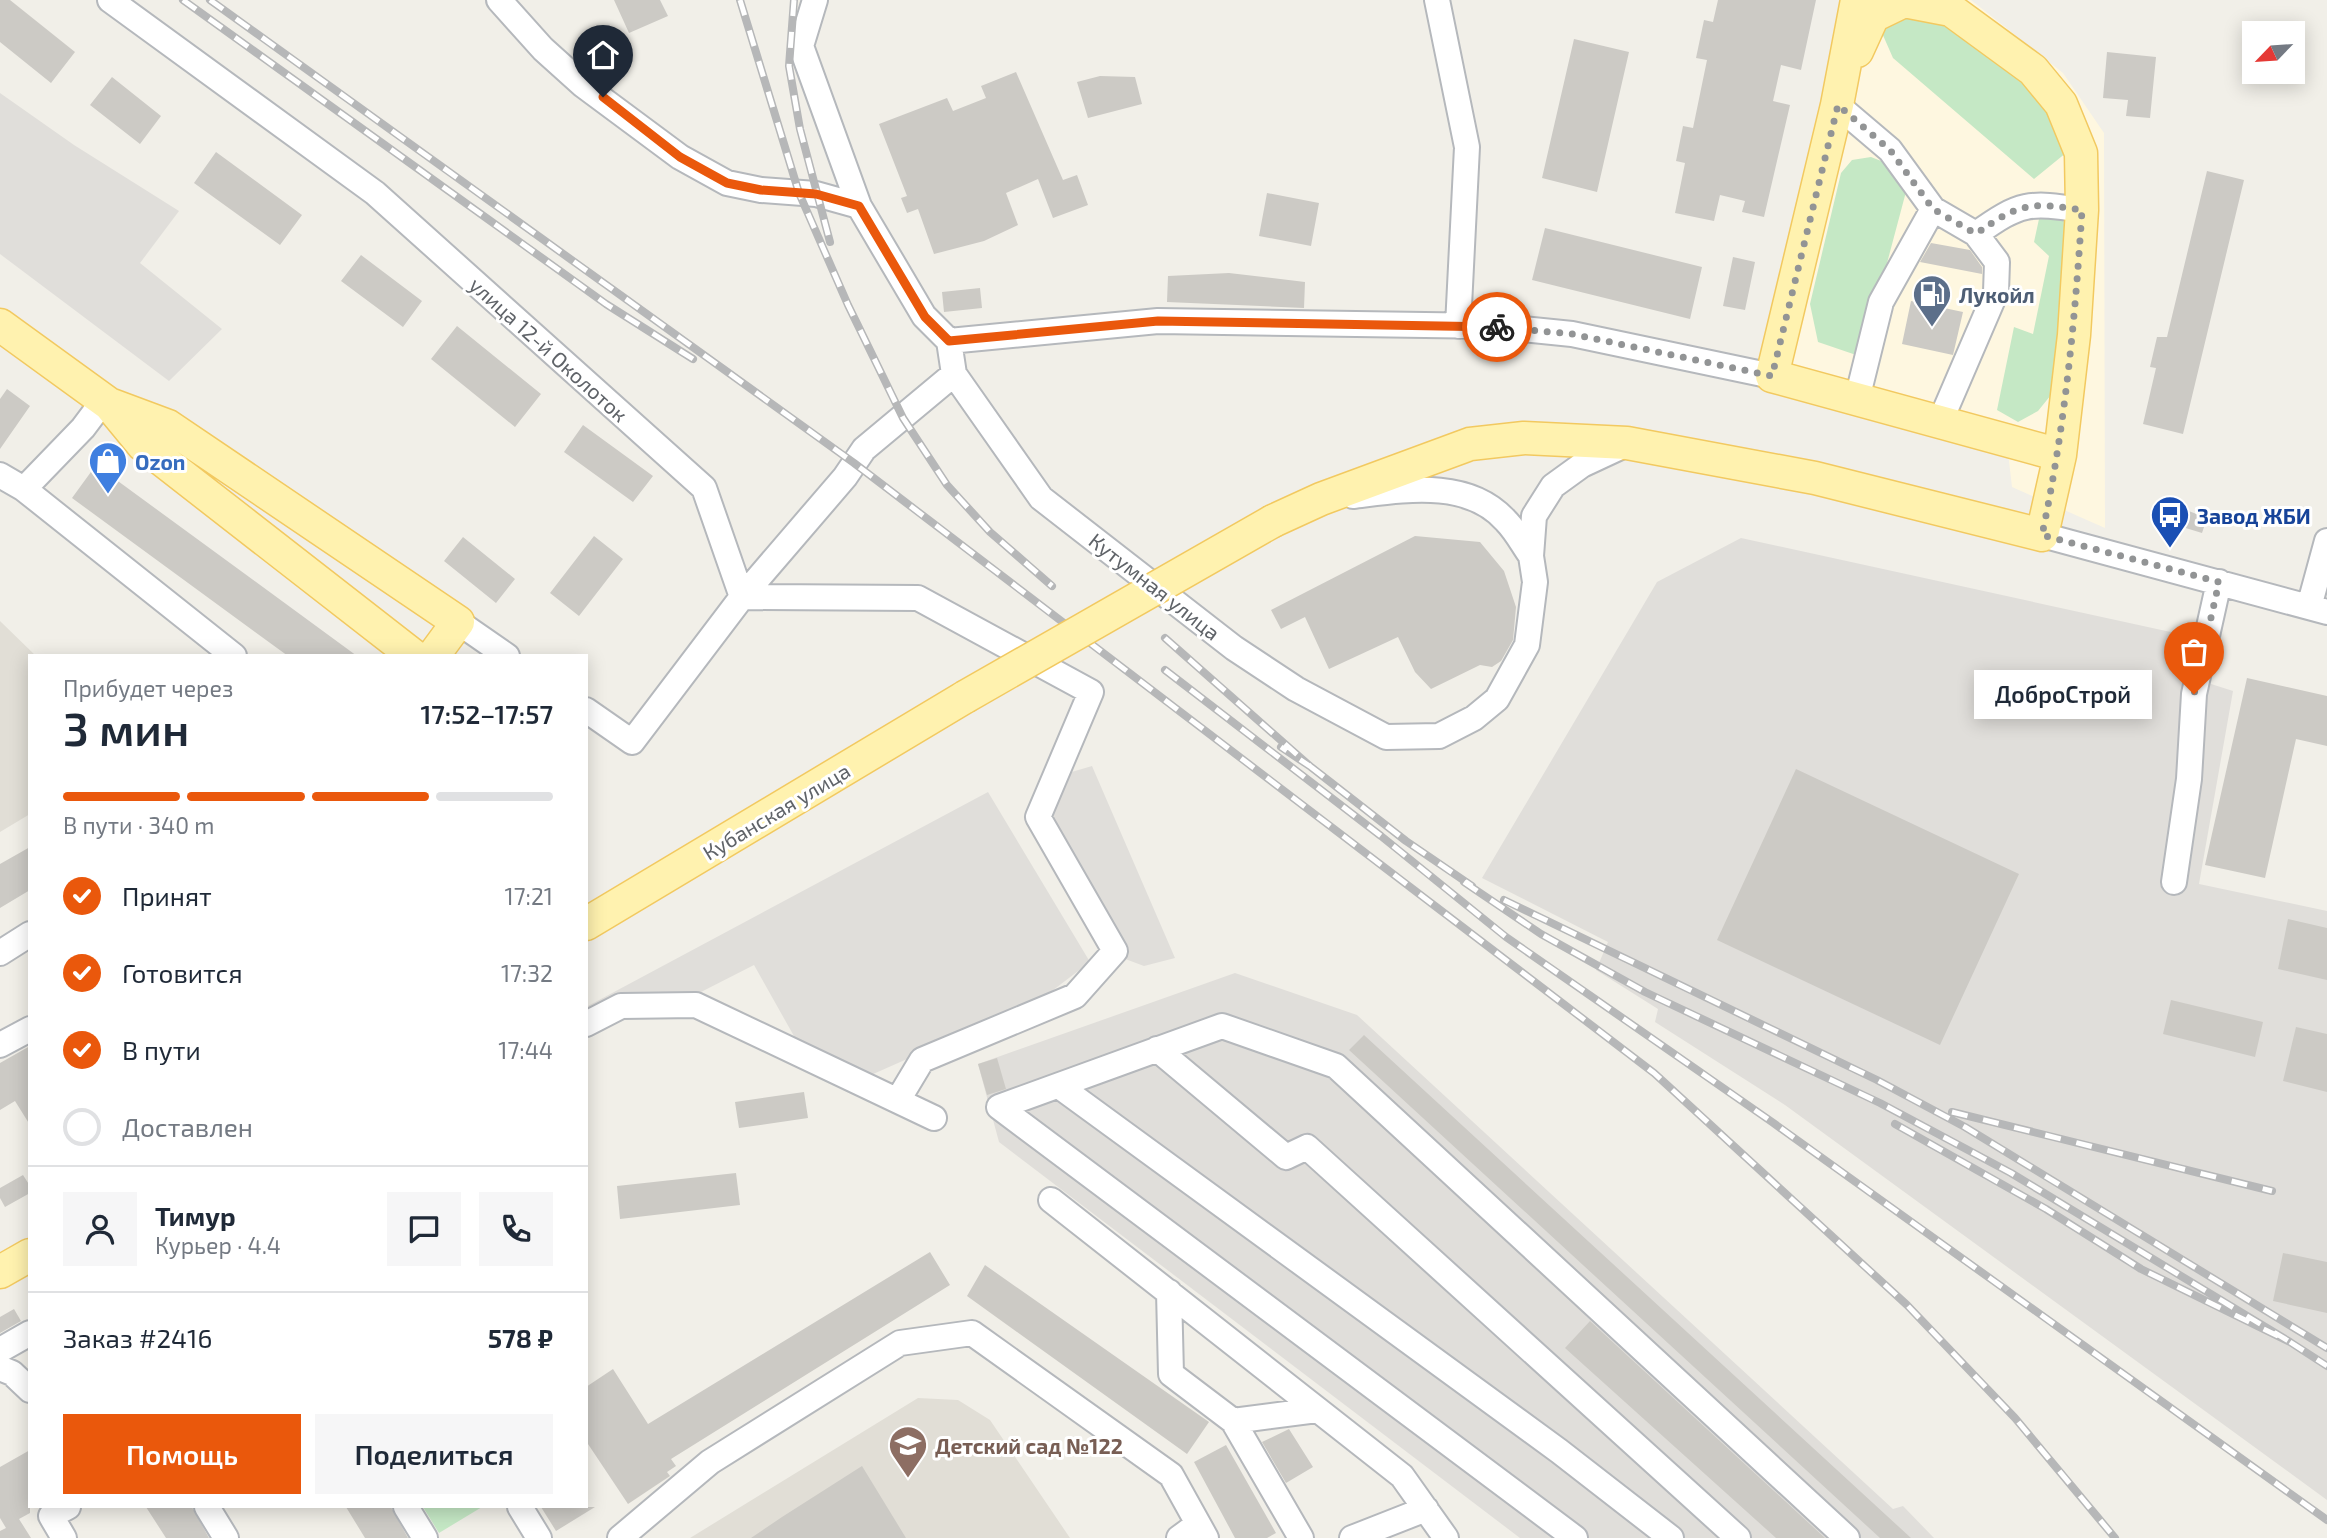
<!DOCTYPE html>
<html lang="ru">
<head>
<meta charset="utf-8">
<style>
  :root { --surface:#fff; --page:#f6f6f7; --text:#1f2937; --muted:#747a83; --line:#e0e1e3; --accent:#ea580c }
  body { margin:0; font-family:"Exo 2",sans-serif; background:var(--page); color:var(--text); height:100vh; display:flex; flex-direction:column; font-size:26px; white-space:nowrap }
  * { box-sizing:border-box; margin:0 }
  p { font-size:23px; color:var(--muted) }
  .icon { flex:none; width:38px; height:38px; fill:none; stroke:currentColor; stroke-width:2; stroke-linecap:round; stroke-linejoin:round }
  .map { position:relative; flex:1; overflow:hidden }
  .sheet { position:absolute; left:28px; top:654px; width:560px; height:854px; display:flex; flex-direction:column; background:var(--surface); border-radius:0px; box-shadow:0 4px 18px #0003 }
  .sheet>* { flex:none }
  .needle { width:46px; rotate:245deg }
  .buttons { position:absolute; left:2242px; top:21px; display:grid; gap:14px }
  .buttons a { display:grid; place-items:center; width:63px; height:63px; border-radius:0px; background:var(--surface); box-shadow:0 4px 18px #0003; font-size:35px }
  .pin { position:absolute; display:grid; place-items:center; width:60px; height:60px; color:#fff; margin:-72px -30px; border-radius:50% 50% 50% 0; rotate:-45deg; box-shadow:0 0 7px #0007 }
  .pin .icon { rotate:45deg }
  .courier { position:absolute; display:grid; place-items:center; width:70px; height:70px; margin:-35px; border:5px solid #ea580c; border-radius:50%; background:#fff; color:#222; box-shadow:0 2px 9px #0007 }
  .bubble { position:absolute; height:49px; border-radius:0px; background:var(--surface); box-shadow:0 4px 18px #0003; font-size:23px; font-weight:600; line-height:49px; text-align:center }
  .headline em { font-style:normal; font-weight:600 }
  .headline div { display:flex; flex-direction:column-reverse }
  .headline { display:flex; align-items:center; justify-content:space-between; height:119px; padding:0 35px }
  h1 { font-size:46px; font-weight:600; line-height:52px }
  .bar { display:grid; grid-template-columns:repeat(4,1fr); gap:10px 7px; align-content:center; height:84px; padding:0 35px }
  .bar i { height:9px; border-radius:5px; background:var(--line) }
  .bar .selected { background:var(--accent) }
  .bar p { grid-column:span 4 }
  .line { display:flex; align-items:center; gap:18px; padding:0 35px; border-top:2px solid var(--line) }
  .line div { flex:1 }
  .round { display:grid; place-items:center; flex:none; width:74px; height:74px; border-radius:0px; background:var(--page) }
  ol { padding:0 35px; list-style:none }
  li { display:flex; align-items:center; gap:21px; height:77px }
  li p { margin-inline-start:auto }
  li .icon { padding:7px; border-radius:50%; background:var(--accent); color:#fff; stroke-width:4 }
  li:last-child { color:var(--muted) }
  li i { width:38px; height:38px; border:4px solid var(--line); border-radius:50% }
  .cta { display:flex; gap:14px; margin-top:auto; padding:14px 35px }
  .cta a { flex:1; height:80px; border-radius:0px; background:var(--accent); color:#fff; font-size:28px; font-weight:600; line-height:80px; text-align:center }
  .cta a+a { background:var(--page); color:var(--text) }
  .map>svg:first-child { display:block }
</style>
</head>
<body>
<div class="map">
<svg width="2327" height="1538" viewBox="0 0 2327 1538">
  <rect width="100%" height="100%" fill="#f1efe8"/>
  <!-- commercial -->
  <path fill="#fef7e0" d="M 1848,0 L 1971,0 L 2063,73 L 2104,133 L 2105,528 L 2012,487 L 2008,453 L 1767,386 Z"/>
  <!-- industrial -->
  <path fill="#e0deda" d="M 0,93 L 74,145 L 179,211 L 140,263 L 222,329 L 169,381 L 0,254 Z
    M 1741,538 L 2189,636 L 2183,675 L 2233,691 L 2199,884 L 2327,911 L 2327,1500 L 1785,1105 L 1655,1022 L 1658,1009 L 1596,970 L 1608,942 L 1482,878 L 1657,582 Z
    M 1092,766 L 1175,958 L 1144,966 L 1104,951 L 1041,837 L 1038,782 Z
    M 988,792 L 1090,962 L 1040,1000 L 871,1075 L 799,1045 L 754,965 L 701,992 L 642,996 L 586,1024 L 586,1007 Z
    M 1235,973 L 1357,1015 L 1893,1509 L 1903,1506 L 1934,1538 L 1520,1538 L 999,1142 L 978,1064 Z"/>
  <!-- education -->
  <path fill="#e1ded6" d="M 0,621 L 36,656 L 30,656 L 30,814 L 0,832 Z
    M 918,1398 L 958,1400 L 990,1420 L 1070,1538 L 690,1538 Z"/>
  <!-- green -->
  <path fill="#c5e8c5" d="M 1894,14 L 1928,17 L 2025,71 L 2072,148 L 2034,179 L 1893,58 L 1882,33 Z
    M 1871,157 L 1894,166 L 1907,188 L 1862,357 L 1818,342 L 1810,304 L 1841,173 L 1852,160 Z
    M 2039,219 L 2060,219 L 2075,229 L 2055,390 L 2038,411 L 2018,422 L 1997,410 L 2014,327 L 2033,334 L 2049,256 L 2034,242 Z
    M 423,1507 L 482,1507 L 439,1533 Z"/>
  <!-- building -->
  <path fill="#cccac5" d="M 0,0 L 10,0 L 75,52 L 51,83 L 0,42 Z
    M 614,0 L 660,0 L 668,16 L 629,33 Z
    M 1718,0 L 1816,0 L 1801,70 L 1781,65 L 1773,101 L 1790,105 L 1764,217 L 1742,212 L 1745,201 L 1720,195 L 1714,221 L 1675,213 L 1685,163 L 1676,161 L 1683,126 L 1693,128 L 1707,60 L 1696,58 L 1704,20 L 1713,22 Z
    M 1574,39 L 1629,52 L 1597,192 L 1542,178 Z
    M 2107,52 L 2156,57 L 2150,118 L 2126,116 L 2128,100 L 2103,98 Z
    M 1016,72 L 1063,180 L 1077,175 L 1088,205 L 1053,218 L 1038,179 L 1006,193 L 1018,225 L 984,241 L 934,254 L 918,209 L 907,213 L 901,198 L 907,196 L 879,124 L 947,98 L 953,111 L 986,98 L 981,86 Z
    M 1100,76 L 1135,77 L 1142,104 L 1088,118 L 1077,82 Z
    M 112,77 L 161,116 L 140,144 L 90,105 Z
    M 216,152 L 302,215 L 280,245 L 194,183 Z
    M 2207,171 L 2244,180 L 2183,434 L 2143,424 L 2156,368 L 2150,367 L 2157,337 L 2167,337 Z
    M 1267,193 L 1319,203 L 1311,246 L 1259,236 Z
    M 1545,228 L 1702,267 L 1690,319 L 1532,280 Z
    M 1931,243 L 1970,250 L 1982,267 L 1982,274 L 1920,262 Z
    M 361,255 L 422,301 L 403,327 L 341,281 Z
    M 1733,257 L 1755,262 L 1745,310 L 1723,306 Z
    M 1229,273 L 1305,282 L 1304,308 L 1167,302 L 1168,276 Z
    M 980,288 L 982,308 L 944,312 L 942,292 Z
    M 1911,301 L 1963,312 L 1953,355 L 1902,344 Z
    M 457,326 L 541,394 L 515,427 L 431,359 Z
    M 7,389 L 30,406 L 0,449 L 0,399 Z
    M 583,425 L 653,476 L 633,502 L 564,452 Z
    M 96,465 L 357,656 L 288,656 L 255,632 L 72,498 Z
    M 2173,505 L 2207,518 L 2202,533 L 2166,522 Z
    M 594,536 L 623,559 L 579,616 L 550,593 Z
    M 1415,536 L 1480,542 L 1504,571 L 1516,607 L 1513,640 L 1501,661 L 1492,667 L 1480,665 L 1431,689 L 1415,672 L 1398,637 L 1329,669 L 1305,617 L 1281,629 L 1271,610 Z
    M 463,537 L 515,579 L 496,603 L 444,561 Z
    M 2247,678 L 2327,696 L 2327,746 L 2296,739 L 2265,878 L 2205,865 Z
    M 1796,769 L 2019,874 L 1940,1045 L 1717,940 Z
    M 30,847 L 30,890 L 0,908 L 0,864 Z
    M 2288,919 L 2327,928 L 2327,980 L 2278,969 Z
    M 2171,1000 L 2263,1022 L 2255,1057 L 2163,1034 Z
    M 2296,1027 L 2327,1034 L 2327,1092 L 2283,1081 Z
    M 1364,1035 L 1911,1538 L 1880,1538 L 1349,1050 Z
    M 30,1046 L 30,1125 L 15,1101 L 0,1110 L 0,1063 Z
    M 997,1058 L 1006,1089 L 987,1095 L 978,1064 Z
    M 804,1092 L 808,1118 L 739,1128 L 735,1102 Z
    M 736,1173 L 740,1205 L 620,1219 L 617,1186 Z
    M 23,1175 L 30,1186 L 30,1193 L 5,1207 L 0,1198 L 0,1188 Z
    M 930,1252 L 950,1285 L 671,1459 L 676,1466 L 667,1472 L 670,1476 L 628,1504 L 586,1441 L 586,1387 L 613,1369 L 648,1424 Z
    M 2283,1253 L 2327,1262 L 2327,1313 L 2273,1301 Z
    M 985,1265 L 1209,1422 L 1187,1454 L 967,1296 Z
    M 14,1309 L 21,1321 L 0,1333 L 0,1317 Z
    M 1590,1321 L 1825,1538 L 1776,1538 L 1565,1348 Z
    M 1289,1429 L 1313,1467 L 1286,1483 L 1262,1442 Z
    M 1226,1445 L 1276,1533 L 1267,1538 L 1235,1538 L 1194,1462 Z
    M 30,1450 L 30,1513 L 19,1519 L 31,1538 L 0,1538 L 0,1531 L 6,1528 L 0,1518 L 0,1467 Z
    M 862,1466 L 906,1538 L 751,1538 L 782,1517 Z
    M 146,1507 L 192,1507 L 209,1538 L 166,1538 Z
    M 346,1507 L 391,1507 L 408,1538 L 365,1538 Z
    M 541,1507 L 595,1507 L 556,1531 Z"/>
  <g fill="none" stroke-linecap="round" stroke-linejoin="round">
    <!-- minor casing -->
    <g stroke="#b5b8bc" stroke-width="28">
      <path id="minor" d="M 110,0 L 375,193 L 704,488 L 742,597 L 632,742 L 586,710
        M 499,0 L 543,49 L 583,85 L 680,157 L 727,183 L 761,190 L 816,194 L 859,206 L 924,316 L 949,341
        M 815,0 L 801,46 L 859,206
        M 1437,0 L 1467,147 L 1458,326
        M 1837,105 L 1890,150 L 1933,209 L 1976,234 L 1997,262 L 1996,292 L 1940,422
        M 1976,234 C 2021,202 2028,202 2082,210
        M 949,341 L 954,374 L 1041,498 L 1234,648 L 1296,689 L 1386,737 L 1439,736 L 1474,718 L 1497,699 L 1527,645 L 1535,582 L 1531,556 L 1534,516 L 1553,486 L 1582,465 L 1627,444
        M 949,341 L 1158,321 L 1494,326 L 1572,334 L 1772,376
        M 1857,399 L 1881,302 L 1933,209
        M 104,400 L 83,428 L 24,489 L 234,656
        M 0,475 L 24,489
        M 1353,496 C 1403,490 1468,478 1506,521 C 1516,531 1523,545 1531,556
        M 2042,535 L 2327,612
        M 742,597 L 918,598 L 1091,692 L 1038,817 L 1115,951 L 1075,996 L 922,1060 L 898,1100
        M 742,597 L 845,477 L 864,449 L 954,374
        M 2309,607 L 2327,541
        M 458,622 L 507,656
        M 2174,882 L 2189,779 L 2194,694 L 2219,582
        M 0,953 L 30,934
        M 586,1024 L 621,1006 L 696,1005 L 934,1118
        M 0,1045 L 30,1029
        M 1157,1049 L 1286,1157 L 1307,1147 L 1738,1538
        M 1059,1086 L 1559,1451 L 1671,1538
        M 1051,1200 L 1402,1476 L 1446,1538
        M 1169,1292 L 1171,1374 L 1233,1421 L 1317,1410
        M 0,1350 L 30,1333
        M 0,1368 L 12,1373 L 30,1390
        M 1233,1421 L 1301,1538
        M 207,1507 L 226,1538
        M 406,1507 L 425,1538
        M 520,1507 L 539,1538
        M 64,1538 L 51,1516 L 68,1507
        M 620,1538 L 710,1462 L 900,1343 L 972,1333 L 1171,1475 L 1206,1538
        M 1179,1538 L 1198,1524
        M 1352,1538 L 1426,1509
        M 1575,1538 L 999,1107 L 1222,1026 L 1336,1066 L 1847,1538"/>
    </g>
    <!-- major casing -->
    <g stroke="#f2c960" stroke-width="35">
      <path id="major" d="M 1857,0 L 1837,105 L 1772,376 L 2060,455
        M 1857,51 L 1873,16 L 1904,1 L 1951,10
        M 0,325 L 109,404 L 168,426 L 458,622 L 433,656
        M 110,405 L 143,445 L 414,656
        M 1273,521 L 1321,499 L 1470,444 L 1524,438 L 1627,443 L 1815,478 L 2042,535 L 2060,455 L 2074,335 L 2082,210 L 2081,153 L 2061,104 L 2033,70 L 1951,10 L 1944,0
        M 586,924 L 965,697
        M 0,1272 L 30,1255"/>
    </g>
    <!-- minor -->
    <use href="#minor" stroke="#fff" stroke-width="24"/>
    <!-- major -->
    <use href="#major" stroke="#fff2af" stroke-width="32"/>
    <!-- rail casing -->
    <g stroke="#b6b7b8" stroke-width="8">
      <path id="rail" d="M 183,0 L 606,304 L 693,359
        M 210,0 L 854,463 L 1654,1073 L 1907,1305 L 2015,1418 L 2115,1538
        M 740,0 L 799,193 L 848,305 L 903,418 L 947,485 L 990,532 L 1052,586
        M 794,0 L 789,66 L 800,129 L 830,242
        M 1165,638 L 1311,767 L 1281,747
        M 1165,670 L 1381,836 L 1506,937 L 1772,1122 L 2327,1520
        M 1311,767 L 1406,841 L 1472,886
        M 1464,882 L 1541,934 L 1645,992 L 1880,1103 L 2011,1173 L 2290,1342 L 2141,1269 L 2046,1209 L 1895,1124
        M 1504,900 L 1877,1080 L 1965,1127 L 2327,1348
        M 1952,1112 L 2272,1191
        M 2290,1342 L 2327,1366"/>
    </g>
    <!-- rail -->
    <use href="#rail" stroke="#fff" stroke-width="5" stroke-dasharray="16" stroke-linecap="butt"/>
    <!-- major-bridge casing -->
    <g stroke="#f2c960" stroke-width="35" stroke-linecap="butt">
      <path id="major-bridge" d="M 965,697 L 1273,521"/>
    </g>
    <!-- major-bridge -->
    <use href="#major-bridge" stroke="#fff2af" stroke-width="32"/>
  </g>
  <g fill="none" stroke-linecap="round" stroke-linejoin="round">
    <!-- done -->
    <path stroke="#929495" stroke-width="7" stroke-dasharray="0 12.6" d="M 1497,327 L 1572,334 L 1772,376 L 1838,105 L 1890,150 L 1933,209 L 1976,234 C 2019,203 2029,202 2082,210 C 2075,320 2065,427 2042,535 L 2219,582 L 2194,694"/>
    <!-- route -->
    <path stroke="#ea580c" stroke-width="9" d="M 603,97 L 680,157 L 727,183 L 761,190 L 816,194 L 859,206 L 925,317 L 949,341 L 1158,321 L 1497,327"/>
  </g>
  <!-- icons -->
  <defs>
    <g id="fuel-pin" transform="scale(2.0125)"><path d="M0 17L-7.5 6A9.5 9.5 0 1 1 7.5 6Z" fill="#5c6f8a" stroke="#fff"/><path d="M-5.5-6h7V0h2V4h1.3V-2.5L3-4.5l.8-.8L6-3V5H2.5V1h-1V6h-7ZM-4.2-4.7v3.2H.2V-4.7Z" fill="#fff"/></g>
    <g id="shop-pin" transform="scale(2.0125)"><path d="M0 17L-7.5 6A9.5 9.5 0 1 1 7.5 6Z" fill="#3f7fe0" stroke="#fff"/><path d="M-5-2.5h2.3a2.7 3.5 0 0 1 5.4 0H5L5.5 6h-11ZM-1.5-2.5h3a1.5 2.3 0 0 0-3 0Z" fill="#fff"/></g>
    <g id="bus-pin" transform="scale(2.0125)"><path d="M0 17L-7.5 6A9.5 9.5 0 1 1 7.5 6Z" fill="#1a4fb4" stroke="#fff"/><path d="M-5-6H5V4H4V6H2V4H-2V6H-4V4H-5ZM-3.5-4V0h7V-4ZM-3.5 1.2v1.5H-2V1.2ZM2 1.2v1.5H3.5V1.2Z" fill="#fff"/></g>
    <g id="school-pin" transform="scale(2.0125)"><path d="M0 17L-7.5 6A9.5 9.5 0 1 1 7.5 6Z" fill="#8d6e63" stroke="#fff"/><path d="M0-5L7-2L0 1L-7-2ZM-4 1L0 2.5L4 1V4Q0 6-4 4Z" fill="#fff"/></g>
  </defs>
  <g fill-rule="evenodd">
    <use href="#fuel-pin" x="1932" y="294"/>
    <use href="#shop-pin" x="108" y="461"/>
    <use href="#bus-pin" x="2170" y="515"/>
    <use href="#school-pin" x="908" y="1445"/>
  </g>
  <g text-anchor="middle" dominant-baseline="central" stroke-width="6" stroke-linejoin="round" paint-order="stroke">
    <!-- service labels -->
    <g font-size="21" font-weight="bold" fill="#4e5e75" stroke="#fff" text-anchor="start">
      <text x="1959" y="294">Лукойл</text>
    </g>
    <!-- street labels -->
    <g font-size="21" fill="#5f6368" stroke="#fff">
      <text transform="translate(549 349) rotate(42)">улица 12-й Околоток</text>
      <text transform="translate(1155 586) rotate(38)">Кутумная улица</text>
      <text transform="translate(776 811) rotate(-31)">Кубанская улица</text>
    </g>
    <!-- shop labels -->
    <g font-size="21" font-weight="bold" fill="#366cbe" stroke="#fff" text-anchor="start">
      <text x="135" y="461">Ozon</text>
    </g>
    <!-- transit labels -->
    <g font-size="21" font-weight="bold" fill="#164399" stroke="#fff" text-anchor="start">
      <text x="2197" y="515">Завод ЖБИ</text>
    </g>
    <!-- education labels -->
    <g font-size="21" font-weight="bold" fill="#785e54" stroke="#fff" text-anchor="start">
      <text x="935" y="1445">Детский сад №122</text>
    </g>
  </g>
</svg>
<div class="buttons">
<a><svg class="needle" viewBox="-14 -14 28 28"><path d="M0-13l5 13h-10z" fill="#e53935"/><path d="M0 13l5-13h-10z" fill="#747a83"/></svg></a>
</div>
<div class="pin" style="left:2194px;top:694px;background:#ea580c"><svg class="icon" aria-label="bag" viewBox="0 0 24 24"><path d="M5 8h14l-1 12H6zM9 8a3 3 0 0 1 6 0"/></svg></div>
<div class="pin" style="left:603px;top:97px;background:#1f2937"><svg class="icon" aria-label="home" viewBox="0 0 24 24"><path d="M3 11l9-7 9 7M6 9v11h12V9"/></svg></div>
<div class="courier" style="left:1497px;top:327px"><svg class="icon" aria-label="bike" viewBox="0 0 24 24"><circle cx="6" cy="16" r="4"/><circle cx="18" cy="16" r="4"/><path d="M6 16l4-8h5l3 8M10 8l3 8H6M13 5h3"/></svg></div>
<div class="bubble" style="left:1974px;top:670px;width:178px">ДоброСтрой</div>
<section class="sheet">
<div class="headline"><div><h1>3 мин</h1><p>Прибудет через</p></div><em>17:52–17:57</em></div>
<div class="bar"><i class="selected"></i><i class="selected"></i><i class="selected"></i><i></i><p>В пути · 340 m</p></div>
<ol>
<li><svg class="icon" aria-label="check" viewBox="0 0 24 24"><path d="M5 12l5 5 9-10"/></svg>Принят<p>17:21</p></li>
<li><svg class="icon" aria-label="check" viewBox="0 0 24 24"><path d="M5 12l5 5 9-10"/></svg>Готовится<p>17:32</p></li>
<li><svg class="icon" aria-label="check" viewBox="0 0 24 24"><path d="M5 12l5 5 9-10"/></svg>В пути<p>17:44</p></li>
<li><i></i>Доставлен</li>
</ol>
<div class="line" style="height:126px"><a class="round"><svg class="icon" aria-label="person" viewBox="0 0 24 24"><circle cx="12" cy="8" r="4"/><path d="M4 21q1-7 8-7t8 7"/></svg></a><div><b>Тимур</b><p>Курьер · 4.4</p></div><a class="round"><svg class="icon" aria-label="chat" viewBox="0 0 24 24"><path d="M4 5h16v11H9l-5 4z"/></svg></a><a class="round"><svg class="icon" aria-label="phone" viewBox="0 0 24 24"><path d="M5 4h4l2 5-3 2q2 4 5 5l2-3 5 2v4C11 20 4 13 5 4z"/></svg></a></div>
<div class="line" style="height:91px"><div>Заказ #2416</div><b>578 ₽</b></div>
<div class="cta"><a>Помощь</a><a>Поделиться</a></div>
</section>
</div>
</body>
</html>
